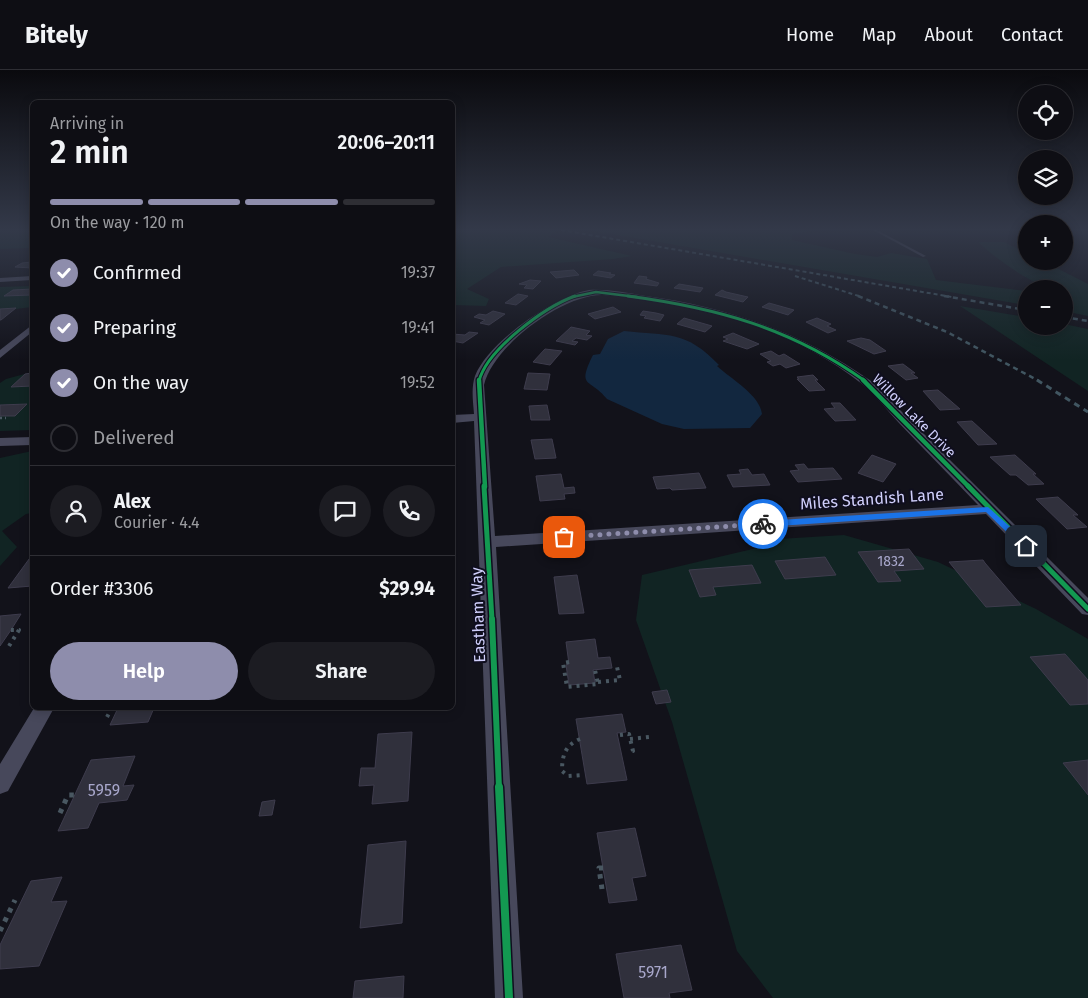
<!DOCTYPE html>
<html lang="en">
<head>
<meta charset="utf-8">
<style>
  :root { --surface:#0e0e14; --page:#1c1c22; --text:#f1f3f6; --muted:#9b9ca0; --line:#2e2e34; --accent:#8e8dac }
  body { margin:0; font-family:"Fira Sans",sans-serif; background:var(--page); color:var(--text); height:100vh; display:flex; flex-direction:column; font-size:19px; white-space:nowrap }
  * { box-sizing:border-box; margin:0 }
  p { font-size:16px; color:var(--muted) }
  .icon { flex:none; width:28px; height:28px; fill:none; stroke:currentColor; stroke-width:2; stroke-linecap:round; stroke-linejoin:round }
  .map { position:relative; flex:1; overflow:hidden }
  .sheet { position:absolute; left:30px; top:30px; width:425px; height:610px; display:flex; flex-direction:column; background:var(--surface); border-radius:8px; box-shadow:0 2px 12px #0003,0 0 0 1px var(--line) }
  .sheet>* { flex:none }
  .buttons { position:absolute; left:1018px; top:15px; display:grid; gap:10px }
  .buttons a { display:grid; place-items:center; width:55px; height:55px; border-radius:50%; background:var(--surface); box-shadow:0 2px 12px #0003,0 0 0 1px var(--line); font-size:25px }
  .pin { position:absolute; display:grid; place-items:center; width:42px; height:42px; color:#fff; margin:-21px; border-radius:10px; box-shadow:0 2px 8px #0006 }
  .courier { position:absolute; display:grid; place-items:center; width:50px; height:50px; margin:-25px; border:4px solid #1a73e8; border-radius:50%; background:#fff; color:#222; box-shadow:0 1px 6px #0007 }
  .headline em { font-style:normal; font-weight:600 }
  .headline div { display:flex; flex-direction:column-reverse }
  .headline { display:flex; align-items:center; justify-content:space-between; height:85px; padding:0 20px }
  h1 { font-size:32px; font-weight:600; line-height:38px }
  .bar { display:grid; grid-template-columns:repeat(4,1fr); gap:8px 5px; align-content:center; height:60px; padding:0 20px }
  .bar i { height:6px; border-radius:4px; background:var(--line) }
  .bar .active { background:var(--accent) }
  .bar p { grid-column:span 4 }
  .line { display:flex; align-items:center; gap:12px; padding:0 20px; border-top:1px solid var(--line) }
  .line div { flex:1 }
  .round { display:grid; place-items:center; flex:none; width:52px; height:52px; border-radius:26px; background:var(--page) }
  ol { padding:0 20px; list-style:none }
  li { display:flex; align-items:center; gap:15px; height:55px }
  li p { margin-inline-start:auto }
  li .icon { padding:5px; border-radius:50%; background:var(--accent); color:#fff; stroke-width:4 }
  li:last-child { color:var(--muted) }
  li i { width:28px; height:28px; border:2px solid var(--line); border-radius:50% }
  .button { display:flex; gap:10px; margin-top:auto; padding:10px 20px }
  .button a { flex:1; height:58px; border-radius:30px; background:var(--accent); color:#fff; font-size:20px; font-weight:600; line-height:58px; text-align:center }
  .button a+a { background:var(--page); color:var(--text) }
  header { display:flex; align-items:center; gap:30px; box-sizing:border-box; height:70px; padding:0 25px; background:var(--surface); border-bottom:1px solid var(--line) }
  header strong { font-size:24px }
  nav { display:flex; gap:28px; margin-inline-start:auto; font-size:18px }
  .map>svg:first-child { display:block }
</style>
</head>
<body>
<header>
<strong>Bitely</strong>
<nav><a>Home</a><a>Map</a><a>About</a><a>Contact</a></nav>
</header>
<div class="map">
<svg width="1088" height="928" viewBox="0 0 1088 928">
  <rect width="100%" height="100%" fill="#12121a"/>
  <!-- green -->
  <path fill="#112423" d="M 0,160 L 32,160 L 32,178 L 0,179 Z
    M 453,160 L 550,160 L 557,161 L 548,167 L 632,186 L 613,189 L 501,197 L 467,219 L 489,229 L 486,236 L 453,235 Z
    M 588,160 L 820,160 L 792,164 L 792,170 L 855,184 L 877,187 L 891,183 L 927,189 L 936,210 L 1026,221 L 1026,235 Z
    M 978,172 L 1004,172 L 1026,183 L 1026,191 L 1043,191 L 1088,214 L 1088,246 L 1064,241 L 1064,219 C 1059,219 1052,220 1048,218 C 1026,210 995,188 978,172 Z
    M 32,216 L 32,237 L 0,241 L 0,217 Z
    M 960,236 L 1026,247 L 1026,256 L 1064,256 L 1064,254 L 1088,259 L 1088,321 Z
    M 32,302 L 32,360 L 0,361 L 0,313 L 6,309 Z
    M 32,381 L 32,443 L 26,444 L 2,461 L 17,477 L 0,496 L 0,388 Z
    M 844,465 L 938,492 L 1036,539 L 1088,569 L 1088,928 L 773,928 L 737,881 L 672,652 L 636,550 L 642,505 L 757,478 L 779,469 Z"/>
  <!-- water -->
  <path fill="#12273f" d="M 624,261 C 668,266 686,260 719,295 L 717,296 C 731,309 760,325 762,344 L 750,358 L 684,359 L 662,354 L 607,329 C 591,308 576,319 593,285 L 600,284 L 608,269 Z"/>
  <!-- building -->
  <path fill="#30303c" stroke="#3e3c4d" d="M 32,192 L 32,198 L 15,197 L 22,193 Z
    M 574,200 L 579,205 L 556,208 L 550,202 Z
    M 598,201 L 611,203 L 609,204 L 615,205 L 611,208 L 593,205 Z
    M 639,206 L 647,207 L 646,209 L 659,213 L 657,216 L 634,213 Z
    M 530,210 L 541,211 L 533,219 L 524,218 L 527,215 L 519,214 Z
    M 679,214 L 703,218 L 700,222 L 674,218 Z
    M 32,219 L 31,225 L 4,226 L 13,220 Z
    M 722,220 L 726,222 L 748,227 L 743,232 L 715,225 Z
    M 518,224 L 528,226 L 516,235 L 505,233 Z
    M 769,233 L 794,240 L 788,245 L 762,237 Z
    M 613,237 L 621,242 L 595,249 L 588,244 Z
    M 16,238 L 1,250 L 0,250 L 0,239 Z
    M 493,241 L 505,244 L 489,255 L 480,253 L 485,250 L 474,247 L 479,244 L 486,245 Z
    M 643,241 L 656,243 L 664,245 L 660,251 L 644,248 L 646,246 L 640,245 Z
    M 684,248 L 712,256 L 705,262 L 677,254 Z
    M 817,248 L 831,254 L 827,256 L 836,260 L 828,263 L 806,252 Z
    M 571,257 L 590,261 L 586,265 L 592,266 L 587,270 L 576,268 L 572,271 L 578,272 L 575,275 L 556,271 Z
    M 469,262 L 478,263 L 463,273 L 452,271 L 455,269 L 452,268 L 452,264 L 465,265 Z
    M 733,263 L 747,269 L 759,274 L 747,279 L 723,271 L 728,269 L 723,267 Z
    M 861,268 L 870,270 L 886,281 L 874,284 L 847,271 Z
    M 545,279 L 562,281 L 550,295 L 533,292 Z
    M 771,281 L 779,286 L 784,284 L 800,294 L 786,298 L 780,294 L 773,296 L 767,292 L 771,291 L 760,284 Z
    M 903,294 L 915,303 L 911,303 L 918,308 L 906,310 L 888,296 Z
    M 32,303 L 32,316 L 11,317 L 25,304 Z
    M 528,303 L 550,304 L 547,320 L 524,319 Z
    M 813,305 L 818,310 L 815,310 L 825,320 L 809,321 L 797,309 L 799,309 L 797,307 Z
    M 938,320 L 960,339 L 940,340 L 923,321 Z
    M 831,333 L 840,333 L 856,350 L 835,351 L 824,339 L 835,338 Z
    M 27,334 L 15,346 L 0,346 L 0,335 Z
    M 547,335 L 550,350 L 531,350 L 529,336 Z
    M 972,351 L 997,374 L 978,375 L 957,352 Z
    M 552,369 L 556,388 L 535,389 L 531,370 Z
    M 872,385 L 896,394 L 883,412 L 858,403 Z
    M 1015,385 L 1036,404 L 1033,404 L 1044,414 L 1028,415 L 1016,405 L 1010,405 L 990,387 Z
    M 804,394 L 808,399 L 833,398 L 842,409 L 798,412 L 790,401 L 799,400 L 795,395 Z
    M 748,399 L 752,405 L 764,404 L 770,415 L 733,417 L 727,405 L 741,404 L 739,400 Z
    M 699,403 L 706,418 L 672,420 L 670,418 L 657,419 L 653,407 Z
    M 561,404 L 564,418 L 574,417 L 575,423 L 564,424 L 565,429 L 540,431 L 536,406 Z
    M 1058,427 L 1078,445 L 1073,445 L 1087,457 L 1067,459 L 1036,429 Z
    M 909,479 L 924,499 L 894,501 L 901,511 L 878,512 L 858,482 Z
    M 32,485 L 32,516 L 8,518 Z
    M 825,487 L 836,505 L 785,509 L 775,491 Z
    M 983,490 L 985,493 L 1021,535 L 986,537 L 949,492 Z
    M 752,495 L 761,513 L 713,517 L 716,525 L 700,527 L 689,500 Z
    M 577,505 L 584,543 L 559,544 L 554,507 Z
    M 21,544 L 11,560 L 0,576 L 0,546 Z
    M 595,569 L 598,588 L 610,587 L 612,598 L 593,600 L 595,613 L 569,615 L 566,595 L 569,594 L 566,572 Z
    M 1065,584 L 1088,610 L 1088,634 L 1070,635 L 1030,587 Z
    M 667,620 L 671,632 L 656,634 L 652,622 Z
    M 118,638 L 154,638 L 148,652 L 110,655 Z
    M 622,644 L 626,662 L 617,663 L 627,710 L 587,714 L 576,649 Z
    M 412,662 L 408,731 L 372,734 L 374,715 L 359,716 L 361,698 L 375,698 L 378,664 Z
    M 135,686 L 123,716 L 134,715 L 127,730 L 99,733 L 88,758 L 58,761 L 91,690 Z
    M 1088,690 L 1088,725 L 1063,693 Z
    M 275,730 L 272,745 L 259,746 L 262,732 Z
    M 635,758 L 646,806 L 632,808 L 637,830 L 609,833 L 597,763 Z
    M 406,771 L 402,853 L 360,858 L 368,775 Z
    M 62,807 L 51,832 L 67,831 L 39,896 L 0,899 L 0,875 L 31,811 Z
    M 681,875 L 692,920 L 669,923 L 670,928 L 624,928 L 616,884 Z
    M 404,906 L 403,928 L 353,928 L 355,911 Z"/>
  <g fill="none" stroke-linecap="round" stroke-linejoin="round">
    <!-- path-far2 -->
    <path stroke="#495761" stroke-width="2.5" stroke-dasharray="2 3" stroke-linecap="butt" d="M 0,348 L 6,348"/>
    <!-- path-far1 -->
    <path stroke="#495761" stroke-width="4" stroke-dasharray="3 5" stroke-linecap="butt" d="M 9,576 L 19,560 L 11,560
      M 569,592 L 563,593 L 567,617 L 598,614 L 595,600
      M 598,612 L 620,610 L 617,597
      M 107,647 L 112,638
      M 620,665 L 629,664 L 633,681 L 628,681
      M 580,669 C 565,675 562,686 562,701 L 568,706 L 583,705
      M 630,669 L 649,667"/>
    <!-- path -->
    <path stroke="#495761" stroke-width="5" stroke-dasharray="4.5 6" stroke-linecap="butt" d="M 60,743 L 68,725 L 75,725
      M 602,819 L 599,798 L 603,798
      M 0,861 L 15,830"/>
    <!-- service -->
    <path fill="#47485b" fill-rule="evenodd" d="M 873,160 L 877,160 L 926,186 L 923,187 Z"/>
    <!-- minor -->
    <path fill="#47485b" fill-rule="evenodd" d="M 32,206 L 32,210 L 0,212 L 0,208 Z
      M 589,220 C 608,219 627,223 646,226 C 728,237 803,263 871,311 L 1088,528 L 1088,545 L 1082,544 L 986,444 L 496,477 L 523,928 L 495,928 L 474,351 L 452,353 L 452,345 L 474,344 C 473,331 471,318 475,306 C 488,272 555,226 589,220 ZM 603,225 C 694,233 789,256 862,314 C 875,325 887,340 899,353 C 925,380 952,408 978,435 L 495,466 L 484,315 C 493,276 563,224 603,225 Z
      M 32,255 L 32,262 L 0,288 L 0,280 Z
      M 32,367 L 32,375 L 0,376 L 0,368 Z
      M 34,638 L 54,638 L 8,721 L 0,724 L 0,694 Z"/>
    <!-- rail-far2 -->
    <path stroke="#415661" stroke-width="2" stroke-dasharray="4 3" stroke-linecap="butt" d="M 561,160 L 952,227
      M 795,206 L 862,227"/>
    <!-- rail-far1 -->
    <path stroke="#415661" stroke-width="2.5" stroke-dasharray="5 4" stroke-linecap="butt" d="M 858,226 L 947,262 L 1039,311
      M 944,226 L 1026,240
      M 1064,247 L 1088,251"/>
    <!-- rail -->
    <path stroke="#415661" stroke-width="3" stroke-dasharray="6 5" stroke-linecap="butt" d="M 1037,310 L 1088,342"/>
    <!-- cycleway-far5 casing -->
    <g stroke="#0f0e1e" stroke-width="4.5">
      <path id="cycleway-far5" d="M 572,227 L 596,222 L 637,227"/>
    </g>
    <!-- cycleway-far4 casing -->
    <g stroke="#0f0e1e" stroke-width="5">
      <path id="cycleway-far4" d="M 628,226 C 717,238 791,258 865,311
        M 479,311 C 487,279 545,237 575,226"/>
    </g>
    <!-- cycleway-far3 casing -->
    <g stroke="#0f0e1e" stroke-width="7">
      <path id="cycleway-far3" d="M 479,310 L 485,417
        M 863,310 L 969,417"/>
    </g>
    <!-- cycleway-far2 casing -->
    <g stroke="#0f0e1e" stroke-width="8">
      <path id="cycleway-far2" d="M 484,416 L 492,550
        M 968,416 L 1088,539"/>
    </g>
    <!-- cycleway-far1 casing -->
    <g stroke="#0f0e1e" stroke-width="9">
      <path id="cycleway-far1" d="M 492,549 L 499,718"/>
    </g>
    <!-- cycleway casing -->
    <g stroke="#0f0e1e" stroke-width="11">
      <path id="cycleway" d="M 499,717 L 509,928"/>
    </g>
    <!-- cycleway-far5 -->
    <use href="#cycleway-far5" stroke="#139951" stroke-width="2.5"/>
    <!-- cycleway-far4 -->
    <use href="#cycleway-far4" stroke="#139951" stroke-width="3"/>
    <!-- cycleway-far3 -->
    <use href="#cycleway-far3" stroke="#139951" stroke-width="4.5"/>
    <!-- cycleway-far2 -->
    <use href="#cycleway-far2" stroke="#139951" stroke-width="5"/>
    <!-- cycleway-far1 -->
    <use href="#cycleway-far1" stroke="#139951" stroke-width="6"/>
    <!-- cycleway -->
    <use href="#cycleway" stroke="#139951" stroke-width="8"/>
  </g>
  <!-- sky -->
  <linearGradient id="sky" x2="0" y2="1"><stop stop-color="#0a0a0e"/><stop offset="0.55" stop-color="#333949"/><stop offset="1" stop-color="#333949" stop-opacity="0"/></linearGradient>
  <rect width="1088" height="290" fill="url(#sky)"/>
  <!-- route -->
  <path fill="#1a73e8" d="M 988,437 L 1029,474 L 1029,478 L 1023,478 L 986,442 L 763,457 L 759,454 L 763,451 Z"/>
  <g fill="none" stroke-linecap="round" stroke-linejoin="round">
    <!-- done -->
    <path stroke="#8e8dac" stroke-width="5" stroke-dasharray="0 9" d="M 564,467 L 763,454"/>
  </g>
  <g text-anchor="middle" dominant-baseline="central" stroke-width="4" stroke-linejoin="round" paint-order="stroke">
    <!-- far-street labels -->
    <g font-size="14" fill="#d0cffb" stroke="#0f0e1e">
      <text transform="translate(914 346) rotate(45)">Willow Lake Drive</text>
    </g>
    <!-- number labels -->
    <g font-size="14" fill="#a8a7cb">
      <text x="891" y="491">1832</text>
    </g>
    <!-- street labels -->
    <g font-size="16" fill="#d0cffb" stroke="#0f0e1e">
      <text transform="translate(872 429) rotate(-4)">Miles Standish Lane</text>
      <text transform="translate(478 545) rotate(-92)">Eastham Way</text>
    </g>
    <!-- near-number labels -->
    <g font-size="16" fill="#a8a7cb">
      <text x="104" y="720">5959</text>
      <text x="653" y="902">5971</text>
    </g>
  </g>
</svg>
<div class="buttons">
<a><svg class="icon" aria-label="locate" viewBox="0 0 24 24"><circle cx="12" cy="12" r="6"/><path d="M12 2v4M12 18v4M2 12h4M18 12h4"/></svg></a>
<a><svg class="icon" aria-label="layers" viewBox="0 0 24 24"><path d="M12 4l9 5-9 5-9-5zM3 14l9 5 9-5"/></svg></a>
<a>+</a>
<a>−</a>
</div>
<div class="pin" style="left:564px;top:467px;background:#ea580c"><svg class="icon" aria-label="bag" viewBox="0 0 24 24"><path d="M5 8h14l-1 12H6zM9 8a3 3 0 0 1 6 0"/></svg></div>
<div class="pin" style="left:1026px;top:476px;background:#1f2937"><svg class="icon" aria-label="home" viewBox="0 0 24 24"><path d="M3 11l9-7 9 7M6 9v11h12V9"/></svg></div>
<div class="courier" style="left:763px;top:454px"><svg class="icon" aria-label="bike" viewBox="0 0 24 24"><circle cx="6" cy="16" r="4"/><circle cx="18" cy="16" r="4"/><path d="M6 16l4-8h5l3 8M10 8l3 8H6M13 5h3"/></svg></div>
<section class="sheet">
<div class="headline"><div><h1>2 min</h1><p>Arriving in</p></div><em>20:06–20:11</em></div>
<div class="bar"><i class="active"></i><i class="active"></i><i class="active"></i><i></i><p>On the way · 120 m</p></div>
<ol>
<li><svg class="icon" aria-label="check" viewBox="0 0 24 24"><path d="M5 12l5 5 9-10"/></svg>Confirmed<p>19:37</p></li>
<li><svg class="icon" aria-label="check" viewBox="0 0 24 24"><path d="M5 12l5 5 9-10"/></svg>Preparing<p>19:41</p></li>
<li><svg class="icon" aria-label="check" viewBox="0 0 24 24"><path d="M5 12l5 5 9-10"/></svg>On the way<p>19:52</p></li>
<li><i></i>Delivered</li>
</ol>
<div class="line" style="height:90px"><a class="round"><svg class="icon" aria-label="person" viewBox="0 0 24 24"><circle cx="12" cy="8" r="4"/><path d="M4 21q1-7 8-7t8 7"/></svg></a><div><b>Alex</b><p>Courier · 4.4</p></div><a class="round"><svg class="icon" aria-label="chat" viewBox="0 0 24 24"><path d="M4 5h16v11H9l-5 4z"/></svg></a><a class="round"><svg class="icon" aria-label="phone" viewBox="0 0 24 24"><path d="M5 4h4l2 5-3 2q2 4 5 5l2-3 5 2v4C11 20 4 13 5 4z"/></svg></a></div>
<div class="line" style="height:65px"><div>Order #3306</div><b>$29.94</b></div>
<div class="button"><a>Help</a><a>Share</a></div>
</section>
</div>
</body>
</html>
